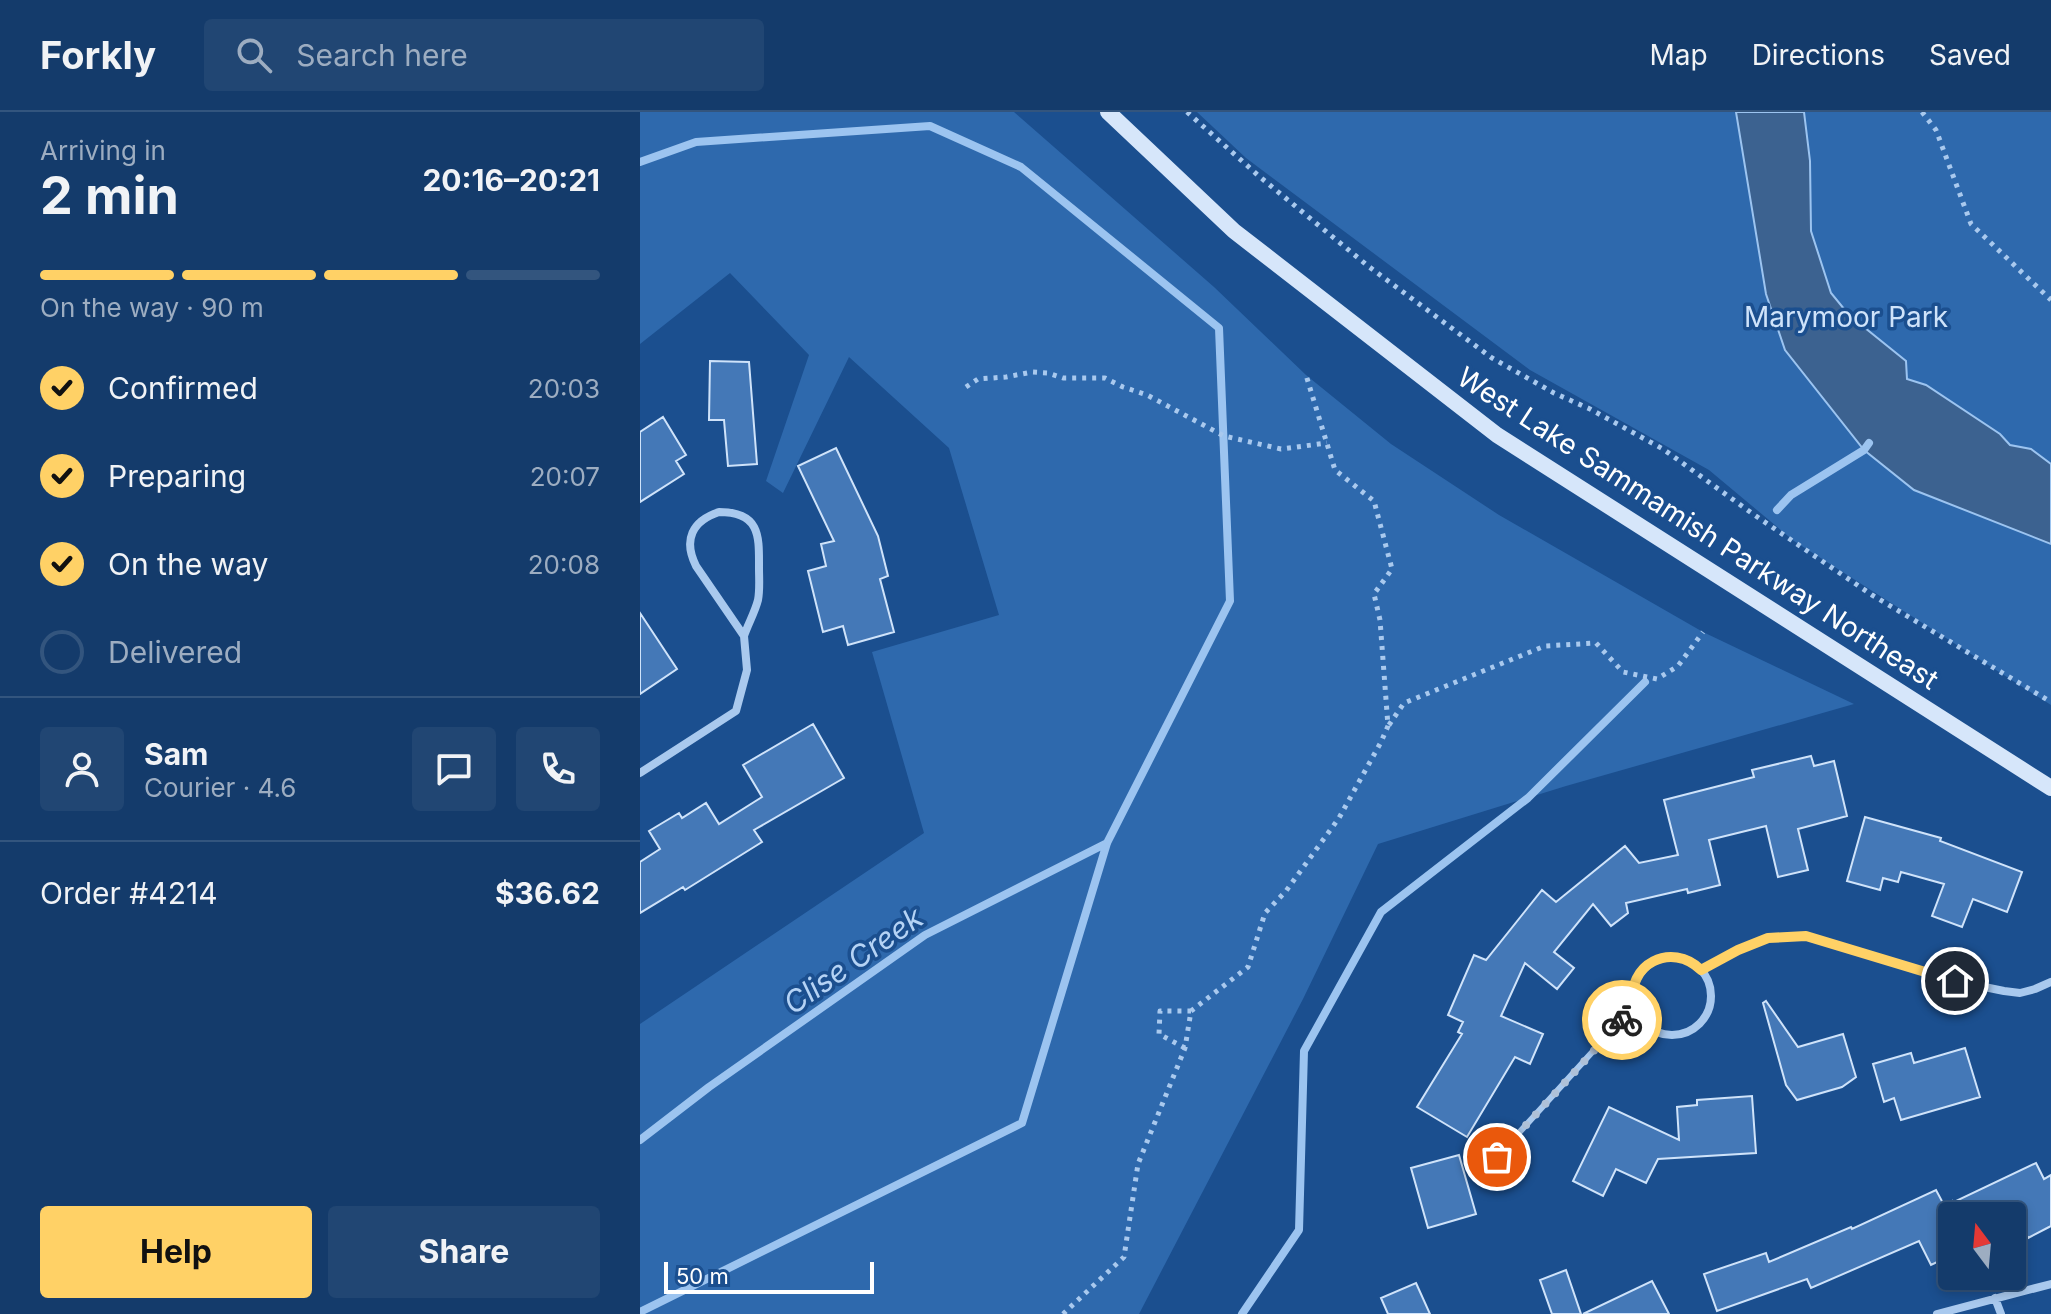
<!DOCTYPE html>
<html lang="en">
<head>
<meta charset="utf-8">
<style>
  :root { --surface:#143b6b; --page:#214673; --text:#f1f3f6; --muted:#9dadc1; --line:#33557e; --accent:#ffd166 }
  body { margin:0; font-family:Inter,sans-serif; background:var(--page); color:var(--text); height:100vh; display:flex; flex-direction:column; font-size:30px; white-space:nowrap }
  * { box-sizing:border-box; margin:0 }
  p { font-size:26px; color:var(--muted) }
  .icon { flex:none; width:44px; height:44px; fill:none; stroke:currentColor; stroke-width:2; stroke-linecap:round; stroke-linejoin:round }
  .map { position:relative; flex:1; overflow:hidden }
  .drawer { display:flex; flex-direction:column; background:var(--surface); width:640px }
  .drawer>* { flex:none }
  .needle { width:52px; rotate:344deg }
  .buttons { position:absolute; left:1298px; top:1090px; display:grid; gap:16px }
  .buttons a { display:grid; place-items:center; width:88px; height:88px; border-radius:8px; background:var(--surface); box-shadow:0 4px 12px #0003,0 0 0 2px var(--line); font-size:40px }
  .scale { position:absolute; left:24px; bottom:20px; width:210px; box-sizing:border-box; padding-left:8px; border:4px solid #fff; border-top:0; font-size:22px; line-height:28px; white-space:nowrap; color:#fff; -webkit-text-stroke:6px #1b4f8f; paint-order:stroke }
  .pin { position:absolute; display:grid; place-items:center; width:68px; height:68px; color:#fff; margin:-34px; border:4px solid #fff; border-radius:50%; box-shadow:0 2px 8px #0007 }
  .courier { position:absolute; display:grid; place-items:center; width:80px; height:80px; margin:-40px; border:6px solid #ffd166; border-radius:50%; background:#fff; color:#222; box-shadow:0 2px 10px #0007 }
  .headline em { font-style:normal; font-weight:700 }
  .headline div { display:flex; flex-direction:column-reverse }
  .headline { display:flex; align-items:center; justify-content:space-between; height:136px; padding:0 40px }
  h1 { font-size:52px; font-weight:700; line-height:60px }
  .bar { display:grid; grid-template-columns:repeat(4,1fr); gap:12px 8px; align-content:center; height:96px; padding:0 40px }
  .bar i { height:10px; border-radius:6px; background:var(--line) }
  .bar .active { background:var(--accent) }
  .bar p { grid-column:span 4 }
  .line { display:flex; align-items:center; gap:20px; padding:0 40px; border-top:2px solid var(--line) }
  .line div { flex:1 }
  .round { display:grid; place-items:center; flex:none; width:84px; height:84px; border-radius:8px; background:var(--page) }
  ol { padding:0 40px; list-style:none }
  li { display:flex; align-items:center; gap:24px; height:88px }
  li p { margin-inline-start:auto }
  li .icon { padding:8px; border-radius:50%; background:var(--accent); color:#111; stroke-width:4 }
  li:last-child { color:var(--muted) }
  li i { width:44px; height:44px; border:4px solid var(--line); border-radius:50% }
  .action { display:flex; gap:16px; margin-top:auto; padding:16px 40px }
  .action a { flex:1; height:92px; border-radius:8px; background:var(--accent); color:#111; font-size:32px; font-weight:700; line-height:92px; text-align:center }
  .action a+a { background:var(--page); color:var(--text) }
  header { display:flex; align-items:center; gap:48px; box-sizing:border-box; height:112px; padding:0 40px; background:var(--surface); border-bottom:2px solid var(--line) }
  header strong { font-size:38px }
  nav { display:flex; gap:44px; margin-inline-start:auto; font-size:28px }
  .search { width:560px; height:72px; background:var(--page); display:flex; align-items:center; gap:20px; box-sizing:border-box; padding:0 28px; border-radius:8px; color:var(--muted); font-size:30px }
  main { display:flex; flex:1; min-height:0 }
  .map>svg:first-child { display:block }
</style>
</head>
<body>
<header>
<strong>Forkly</strong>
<div class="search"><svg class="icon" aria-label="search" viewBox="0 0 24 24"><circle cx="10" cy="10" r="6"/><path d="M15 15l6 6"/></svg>Search here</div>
<nav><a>Map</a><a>Directions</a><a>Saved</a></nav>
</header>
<main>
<section class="drawer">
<div class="headline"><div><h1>2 min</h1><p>Arriving in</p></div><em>20:16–20:21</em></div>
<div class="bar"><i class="active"></i><i class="active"></i><i class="active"></i><i></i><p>On the way · 90 m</p></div>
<ol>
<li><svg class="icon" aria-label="check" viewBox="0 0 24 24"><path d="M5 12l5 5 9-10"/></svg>Confirmed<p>20:03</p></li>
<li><svg class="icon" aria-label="check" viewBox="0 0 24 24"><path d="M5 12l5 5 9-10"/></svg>Preparing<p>20:07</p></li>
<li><svg class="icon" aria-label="check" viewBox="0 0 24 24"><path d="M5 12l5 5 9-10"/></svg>On the way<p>20:08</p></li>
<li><i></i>Delivered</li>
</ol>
<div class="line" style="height:144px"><a class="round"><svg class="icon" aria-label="person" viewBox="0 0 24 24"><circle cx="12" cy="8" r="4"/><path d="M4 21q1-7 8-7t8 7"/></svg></a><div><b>Sam</b><p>Courier · 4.6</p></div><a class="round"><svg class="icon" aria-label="chat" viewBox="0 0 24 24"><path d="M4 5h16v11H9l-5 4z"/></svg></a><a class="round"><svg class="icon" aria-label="phone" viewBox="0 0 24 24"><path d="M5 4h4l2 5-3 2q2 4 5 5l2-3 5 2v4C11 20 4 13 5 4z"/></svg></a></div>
<div class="line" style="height:104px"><div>Order #4214</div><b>$36.62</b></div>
<div class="action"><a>Help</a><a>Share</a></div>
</section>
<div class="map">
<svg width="1411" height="1202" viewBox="0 0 1411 1202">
  <rect width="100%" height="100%" fill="#1b4f8f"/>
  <!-- green -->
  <path fill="#2e69ad" d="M 0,0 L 374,0 L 574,175 L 666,263 L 751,332 L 859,403 L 1063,520 L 1214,592 L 926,674 L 738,732 L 663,887 L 499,1202 L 0,1202 L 0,912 L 284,721 L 232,540 L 359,503 L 309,336 L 209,245 L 143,381 L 126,369 L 169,243 L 90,161 L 0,232 Z
    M 557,0 L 1411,0 L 1411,593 L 1154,429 L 1069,358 L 890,258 L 606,46 Z"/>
  <!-- water -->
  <path fill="#3c6290" stroke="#9cc4f0" stroke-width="2" d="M 1096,0 L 1164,0 L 1170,49 L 1171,119 L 1191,181 L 1209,203 L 1266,249 L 1267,267 L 1286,273 L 1360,322 L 1370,333 L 1391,337 L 1411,352 L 1411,432 L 1274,378 L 1224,338 L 1145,238 L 1126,182 Z"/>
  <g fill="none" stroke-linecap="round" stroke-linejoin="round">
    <!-- stream -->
    <path stroke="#9cc4f0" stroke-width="8" d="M 0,50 L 56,30 L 290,14 L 381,55 L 579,216 L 590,489 L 467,731 L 382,1011 L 0,1200
      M 1137,398 L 1151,383 L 1224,338 L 1229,331
      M 0,1028 L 69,975 L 285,823 L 467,731
      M 602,1202 L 659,1118 L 664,939 L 741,800 L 888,686 L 1005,570"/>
  </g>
  <!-- building -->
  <path fill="#4478b7" stroke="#cfe3fa" stroke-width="2" d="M 70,249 L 109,250 L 117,352 L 88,354 L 84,308 L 69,308 Z
    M 23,305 L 46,343 L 36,349 L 44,362 L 0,390 L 0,320 Z
    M 196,336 L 238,424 L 248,464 L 240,467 L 254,520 L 208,533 L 203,514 L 183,520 L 168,459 L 186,454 L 181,432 L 194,429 L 158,354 Z
    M 0,501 L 37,557 L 0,582 Z
    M 173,612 L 204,666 L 114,718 L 122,730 L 45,778 L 43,775 L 0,801 L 0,750 L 20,737 L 9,719 L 39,701 L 42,706 L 66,691 L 79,712 L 122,685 L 103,653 Z
    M 1171,644 L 1174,654 L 1194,649 L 1207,704 L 1158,717 L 1168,758 L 1138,765 L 1126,714 L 1069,728 L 1080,773 L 1048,781 L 1047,777 L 986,791 L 988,801 L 971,814 L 953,792 L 914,840 L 934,856 L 917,877 L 885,851 L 861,904 L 903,922 L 890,952 L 875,945 L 827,1025 L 777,995 L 822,922 L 818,920 L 823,910 L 808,903 L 834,843 L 846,848 L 902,778 L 916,790 L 985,734 L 999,751 L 1038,743 L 1024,688 L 1114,665 L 1112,658 Z
    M 1225,705 L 1301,726 L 1300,729 L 1382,760 L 1367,800 L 1333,787 L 1322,815 L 1292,804 L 1304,772 L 1261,760 L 1258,770 L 1243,766 L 1240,778 L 1207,769 Z
    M 1126,889 L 1158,935 L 1203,922 L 1216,965 L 1202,975 L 1157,988 L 1146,973 L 1123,891 Z
    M 1325,936 L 1340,985 L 1261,1008 L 1254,986 L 1244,990 L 1233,952 L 1271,941 L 1274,951 Z
    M 1112,984 L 1116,1041 L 1018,1047 L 1006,1071 L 976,1057 L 963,1084 L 933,1069 L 969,995 L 1039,1028 L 1037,995 L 1057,993 L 1057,988 Z
    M 819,1043 L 836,1102 L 788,1116 L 771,1056 Z
    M 1396,1051 L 1404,1067 L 1411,1063 L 1411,1114 L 1388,1126 L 1378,1104 L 1312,1104 L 1312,1143 L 1291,1153 L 1279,1129 L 1171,1176 L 1167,1167 L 1077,1199 L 1064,1162 L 1126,1141 L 1129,1150 L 1211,1115 L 1212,1117 L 1296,1078 L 1304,1093 L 1312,1089 L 1312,1091 Z
    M 926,1158 L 941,1202 L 912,1202 L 900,1168 Z
    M 1012,1169 L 1029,1202 L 943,1202 Z
    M 776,1171 L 790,1202 L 748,1202 L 741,1186 Z"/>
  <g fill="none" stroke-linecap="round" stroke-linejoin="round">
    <!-- path -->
    <path stroke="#a9c9ee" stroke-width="5" stroke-dasharray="4 6" stroke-linecap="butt" d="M 547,0 L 620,65 L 728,154 L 852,246 L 914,281 L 950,297 L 1023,337 L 1113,402 L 1232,483 L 1411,590
      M 1282,0 L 1296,18 L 1331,112 L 1411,188
      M 326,275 L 338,267 L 366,265 L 392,260 L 408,261 L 423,266 L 465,266 L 483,275 L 507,283 L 584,324 L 641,337 L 687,331
      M 749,613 L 764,591 L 905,534 L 956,531 L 983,560 L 1017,567 L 1038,554 L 1063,520
      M 545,936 L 519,922 L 520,899 L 551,899
      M 423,1202 L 484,1145 L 498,1052 L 545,936 L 551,899 L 608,855 L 625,801 L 646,779 L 699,706 L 741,630 L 748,614 L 740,508 L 734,482 L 752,457 L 734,389 L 695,358 L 666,263"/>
    <!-- lane -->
    <path stroke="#a9c9ee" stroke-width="6" d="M 857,1045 L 994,894"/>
    <!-- street -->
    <path stroke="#a9c9ee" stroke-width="8" d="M 79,400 C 121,400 119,425 119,456 C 119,466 120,478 118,488 C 115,500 108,512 104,524 L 56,454 C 43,428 52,409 79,400 Z
      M 0,661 L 96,599 L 107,558 L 104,524
      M993 884a39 39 0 1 1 78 0a39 39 0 1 1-78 0Z
      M 1061,858 L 1098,838 L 1128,826 L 1166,824 L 1315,869 L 1364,879 L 1380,881 L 1395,877 L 1411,870
      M 1355,1186 L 1361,1202
      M 1297,1202 L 1411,1172"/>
    <!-- secondary -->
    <path stroke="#d6e6fa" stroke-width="16" d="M 468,0 L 594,119 L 857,323 L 1411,676"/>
  </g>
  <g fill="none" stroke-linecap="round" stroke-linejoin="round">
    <!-- done -->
    <path stroke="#afc1d8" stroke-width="8" stroke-dasharray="0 14.4" d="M 857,1045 L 982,908"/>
    <!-- route -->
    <path stroke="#ffd166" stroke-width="10" d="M 982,908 L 994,894 C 985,852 1032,829 1061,858 L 1098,838 L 1128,826 L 1166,824 L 1315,869"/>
  </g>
  <g text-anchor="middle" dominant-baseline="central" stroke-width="7" stroke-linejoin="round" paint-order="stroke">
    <!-- park labels -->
    <g font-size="28" fill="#cfe3fa" stroke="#1b4f8f">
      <text x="1206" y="205">Marymoor Park</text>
    </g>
    <!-- street labels -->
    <g font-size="28" fill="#fff" stroke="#1b4f8f">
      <text transform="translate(1058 416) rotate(33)">West Lake Sammamish Parkway Northeast</text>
    </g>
    <!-- water labels -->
    <g font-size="30" font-style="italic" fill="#b5d3f5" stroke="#1b4f8f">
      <text transform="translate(213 848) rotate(-35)">Clise Creek</text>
    </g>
  </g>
</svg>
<div class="buttons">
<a><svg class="needle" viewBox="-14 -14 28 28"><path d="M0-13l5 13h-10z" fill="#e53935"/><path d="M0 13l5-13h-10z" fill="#9dadc1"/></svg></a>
</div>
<div class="scale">50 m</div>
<div class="pin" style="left:857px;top:1045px;background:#ea580c"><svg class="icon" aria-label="bag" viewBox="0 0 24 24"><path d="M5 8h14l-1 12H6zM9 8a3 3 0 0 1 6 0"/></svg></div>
<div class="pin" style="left:1315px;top:869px;background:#1f2937"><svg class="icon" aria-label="home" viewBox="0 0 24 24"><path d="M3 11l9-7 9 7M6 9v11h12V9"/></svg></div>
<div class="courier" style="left:982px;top:908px"><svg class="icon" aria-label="bike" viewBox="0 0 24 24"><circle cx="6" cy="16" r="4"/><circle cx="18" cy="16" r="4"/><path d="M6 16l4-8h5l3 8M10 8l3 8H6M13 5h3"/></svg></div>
</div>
</main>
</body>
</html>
